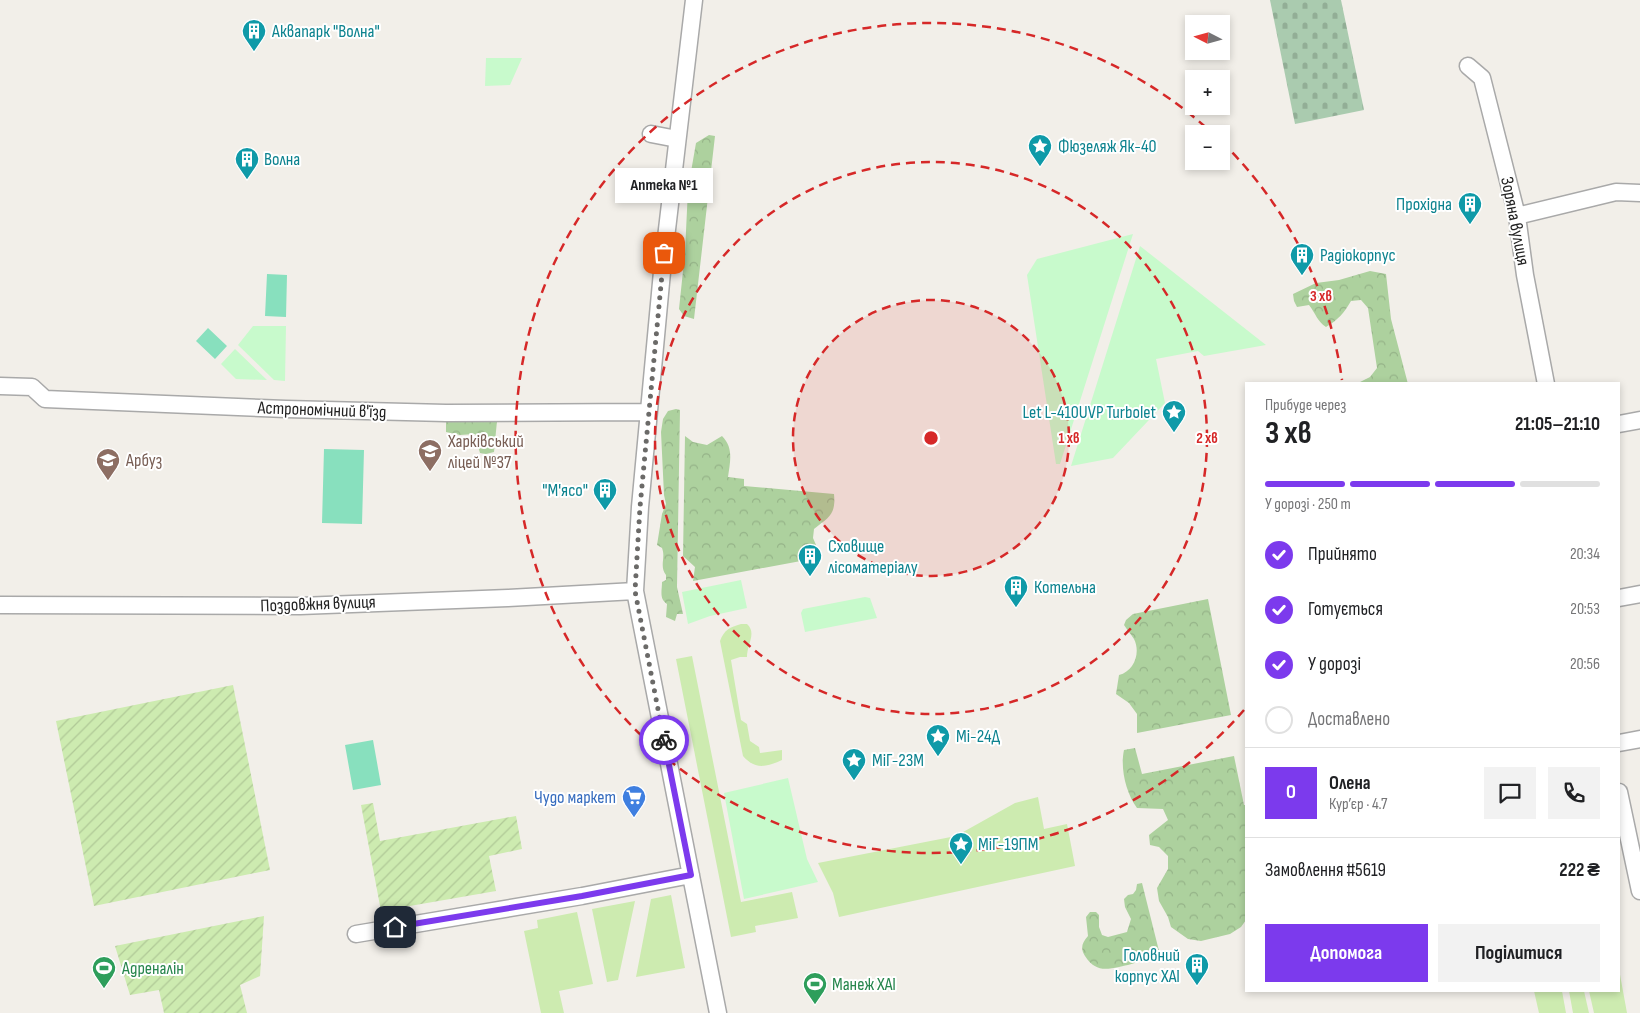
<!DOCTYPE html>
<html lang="uk">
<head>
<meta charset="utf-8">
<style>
  :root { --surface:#fff; --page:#f2f2f2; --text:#202124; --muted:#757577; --line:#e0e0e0; --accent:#7c3aed }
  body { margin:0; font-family:"Sofia Sans Condensed",sans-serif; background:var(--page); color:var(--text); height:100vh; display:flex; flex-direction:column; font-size:19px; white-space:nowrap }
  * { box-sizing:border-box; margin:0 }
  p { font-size:16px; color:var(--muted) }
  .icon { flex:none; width:28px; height:28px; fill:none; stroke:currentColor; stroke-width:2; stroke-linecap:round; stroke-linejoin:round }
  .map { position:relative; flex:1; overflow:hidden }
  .details { position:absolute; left:1245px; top:382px; width:375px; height:610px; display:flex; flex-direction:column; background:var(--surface); border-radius:0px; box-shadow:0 2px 8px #0003 }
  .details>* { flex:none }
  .needle { width:32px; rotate:276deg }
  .buttons { position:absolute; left:1185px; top:15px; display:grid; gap:10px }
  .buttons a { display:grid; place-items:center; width:45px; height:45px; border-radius:0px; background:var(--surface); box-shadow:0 2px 8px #0003; font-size:25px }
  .pin { position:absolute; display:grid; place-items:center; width:42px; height:42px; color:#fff; margin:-21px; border-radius:10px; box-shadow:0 2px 8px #0006 }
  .courier { position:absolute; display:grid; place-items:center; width:50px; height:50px; margin:-25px; border:4px solid #7c3aed; border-radius:50%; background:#fff; color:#222; box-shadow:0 1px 6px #0007 }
  .bubble { position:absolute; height:35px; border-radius:0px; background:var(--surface); box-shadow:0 2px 8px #0003; font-size:16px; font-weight:700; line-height:35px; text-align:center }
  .summary em { font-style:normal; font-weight:700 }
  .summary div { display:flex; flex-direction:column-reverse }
  .summary { display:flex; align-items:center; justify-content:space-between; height:85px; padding:0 20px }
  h1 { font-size:32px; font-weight:700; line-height:38px }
  .bar { display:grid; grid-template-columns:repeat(4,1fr); gap:8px 5px; align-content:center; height:60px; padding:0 20px }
  .bar i { height:6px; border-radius:4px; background:var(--line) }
  .bar .active { background:var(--accent) }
  .bar p { grid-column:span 4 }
  .line { display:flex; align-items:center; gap:12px; padding:0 20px; border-top:1px solid var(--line) }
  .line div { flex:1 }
  .round { display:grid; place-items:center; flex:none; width:52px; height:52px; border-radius:0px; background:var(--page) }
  ol { padding:0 20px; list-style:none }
  li { display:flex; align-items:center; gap:15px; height:55px }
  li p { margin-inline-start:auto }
  li .icon { padding:5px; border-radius:50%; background:var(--accent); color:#fff; stroke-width:4 }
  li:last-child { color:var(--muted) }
  li i { width:28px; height:28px; border:2px solid var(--line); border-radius:50% }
  .action { display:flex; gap:10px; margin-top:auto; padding:10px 20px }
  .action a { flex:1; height:58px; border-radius:0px; background:var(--accent); color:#fff; font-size:20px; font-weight:700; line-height:58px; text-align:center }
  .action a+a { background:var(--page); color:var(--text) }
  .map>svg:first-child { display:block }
</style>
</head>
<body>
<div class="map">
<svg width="1640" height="1013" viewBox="0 0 1640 1013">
  <defs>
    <pattern id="forest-crowns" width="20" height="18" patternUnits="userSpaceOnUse" patternTransform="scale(1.25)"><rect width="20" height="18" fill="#add19e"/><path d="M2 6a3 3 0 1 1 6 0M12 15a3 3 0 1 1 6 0" fill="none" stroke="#95b388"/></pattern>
    <pattern id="cemetery-stones" width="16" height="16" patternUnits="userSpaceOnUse" patternTransform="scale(1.25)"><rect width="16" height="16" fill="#aacbaf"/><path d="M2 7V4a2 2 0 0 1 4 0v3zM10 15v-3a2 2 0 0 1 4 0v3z" fill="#92ae96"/></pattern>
    <pattern id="garden-furrows" width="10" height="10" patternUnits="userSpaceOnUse" patternTransform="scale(1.25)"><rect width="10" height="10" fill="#cdebb0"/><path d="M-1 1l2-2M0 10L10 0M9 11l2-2" fill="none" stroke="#b0c997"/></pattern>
  </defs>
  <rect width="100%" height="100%" fill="#f2efe9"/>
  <!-- grass -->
  <path fill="#cdebb0" d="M 741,624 L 747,624 C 757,633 747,644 747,657 L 740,657 L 731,660 L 741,720 L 747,724 L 750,741 L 759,747 L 760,753 L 782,750 L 782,760 C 767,767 755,770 743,756 L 720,641 C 724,630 730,627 741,624 Z
    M 692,656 L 741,902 L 792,892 L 798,918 L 755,926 L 756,932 L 731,937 L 676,659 Z
    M 1038,797 L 1044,829 L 1067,824 L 1075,866 L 839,917 L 833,893 L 818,863 L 956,836 L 1015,803 Z
    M 671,895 L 685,968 L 636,977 L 651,899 Z
    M 635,901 L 618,980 L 607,982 L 592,909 Z
    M 577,912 L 593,984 L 559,991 L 564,1013 L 541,1013 L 524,931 L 538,928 L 537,920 Z
    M 1619,969 L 1627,1013 L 1594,1013 L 1589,991 L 1619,991 Z
    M 1534,991 L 1562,991 L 1566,1013 L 1539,1013 Z
    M 1569,991 L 1584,991 L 1589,1013 L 1573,1013 Z"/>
  <!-- forest -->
  <path fill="url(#forest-crowns)" d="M 709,135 L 715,136 L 694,319 L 684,316 L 679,309 L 685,252 L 688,189 L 696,143 Z
    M 1370,271 L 1386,274 L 1391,319 L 1408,384 L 1359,384 L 1360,382 L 1370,377 L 1377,368 L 1368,308 L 1361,300 L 1351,301 C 1344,313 1338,320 1326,327 C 1317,321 1316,314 1309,305 L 1297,307 L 1294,301 L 1293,294 L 1316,283 L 1339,280 Z
    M 676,409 L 680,410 L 677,587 L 683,614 L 677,614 L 675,621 L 666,617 L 667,604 C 659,599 662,591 662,582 L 666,580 L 666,575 C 659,566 666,558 662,548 L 657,545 L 662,514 L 666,504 L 664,495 L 661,432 L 663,419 L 668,411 Z
    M 446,420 L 497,421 L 494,452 L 486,454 L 480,453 L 478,446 L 479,440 L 475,434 L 460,435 L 446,432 Z
    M 685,436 L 693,442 L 707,445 L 722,436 C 734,448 730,462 728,477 L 744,479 L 744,486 L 834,494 C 836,515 829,517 814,529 L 813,538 L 819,552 L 817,558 L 693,581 L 695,567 L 683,556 Z
    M 1208,599 L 1231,715 L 1137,733 L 1137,714 L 1129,703 L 1116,694 L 1119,675 C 1134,671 1141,653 1134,639 C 1131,634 1127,630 1124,625 L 1126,620 L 1133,614 Z
    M 1135,748 L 1142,774 L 1234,756 L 1244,805 L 1246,805 L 1246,920 L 1241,927 L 1230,934 L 1201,941 L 1188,939 L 1171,927 L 1168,917 L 1159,901 L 1157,888 L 1168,869 L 1168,856 L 1159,847 L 1150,845 L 1149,835 L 1168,820 L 1163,809 L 1137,808 C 1126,793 1120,768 1124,750 Z
    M 1142,883 L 1159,951 C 1144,961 1137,963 1119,967 C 1104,970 1095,971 1085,956 C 1080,948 1082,943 1088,936 L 1086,917 L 1090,912 L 1096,912 L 1099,915 L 1099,927 L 1102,935 L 1108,937 L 1127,932 L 1131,919 L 1125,907 L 1124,899 L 1128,895 L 1133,894 L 1136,890 L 1137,884 Z"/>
  <!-- cemetery -->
  <path fill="url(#cemetery-stones)" d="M 1270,0 L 1341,0 L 1364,110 L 1295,124 Z"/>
  <!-- park -->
  <path fill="#c8facc" d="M 486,58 L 522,58 L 510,85 L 485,86 Z
    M 1133,234 L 1060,464 L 1056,464 L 1027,275 L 1037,259 Z
    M 1140,246 L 1266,345 L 1204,356 L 1198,351 L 1156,359 L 1165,403 L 1113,458 L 1071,466 Z
    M 253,326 L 286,326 L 285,381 L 274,380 L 238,345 Z
    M 235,349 L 267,380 L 236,379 L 221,364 Z
    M 741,580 L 747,608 L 710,616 L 688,624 L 682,592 Z
    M 865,597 L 870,598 L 877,618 L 805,632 L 801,613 L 803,609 Z
    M 788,778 L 807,859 L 818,882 L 744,899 L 724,793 Z"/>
  <!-- garden -->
  <path fill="url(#garden-furrows)" d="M 233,685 L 270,870 L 94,906 L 56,721 Z
    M 373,803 L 380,841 L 516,816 L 522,849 L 489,856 L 496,891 L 381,911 L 361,805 Z
    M 264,916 L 260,976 L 240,985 L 247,1013 L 164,1013 L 159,990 L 130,995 L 115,946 Z"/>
  <!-- pitch -->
  <path fill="#88e0be" d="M 267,274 L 287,275 L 286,317 L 265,316 Z
    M 208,328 L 227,346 L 215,359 L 196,341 Z
    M 324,449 L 364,450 L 362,524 L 322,523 Z
    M 373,740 L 381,785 L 353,790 L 345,745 Z"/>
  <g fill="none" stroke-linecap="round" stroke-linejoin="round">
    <!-- minor casing -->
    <g stroke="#a9a9a9" stroke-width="19">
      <path id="minor" d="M 694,0 L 662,272 L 640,507 L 635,591 L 718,1013
        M 1468,66 L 1482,78 L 1517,216 L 1525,275 L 1546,384
        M 651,134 L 677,139
        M 1517,216 L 1616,192 L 1640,193
        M 0,386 L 32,387 L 45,399 L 286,409 L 446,413 L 648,412
        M 1619,424 L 1640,420
        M 1619,598 L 1640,594
        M 0,605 L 300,606 L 508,598 L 635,591
        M 1619,743 L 1640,739
        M 1619,792 L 1640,891
        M 356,934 L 582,896 L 691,875"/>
    </g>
    <!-- minor -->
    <use href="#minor" stroke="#fff" stroke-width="16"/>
  </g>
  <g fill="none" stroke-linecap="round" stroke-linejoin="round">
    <!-- done -->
    <path stroke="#6b6a68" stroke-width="5" stroke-dasharray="0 9" d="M 664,253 L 640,507 L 635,591 L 664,740"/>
    <!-- route -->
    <path stroke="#7c3aed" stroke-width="6" d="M 395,927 L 582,896 L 691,875 L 664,740"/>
  </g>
  <!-- distance rings -->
  <circle cx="931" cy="438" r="138" fill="#d62828" fill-opacity=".12"/>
  <g fill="none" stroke="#d62828" stroke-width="2.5" stroke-dasharray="9 6">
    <circle cx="931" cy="438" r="138"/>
    <circle cx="931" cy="438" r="276"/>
    <path d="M1244 710A415 415 0 1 1 1211 132M1222 142A415 415 0 0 1 1342 380"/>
  </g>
  <!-- icons -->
  <defs>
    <g id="building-pin" transform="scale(1.25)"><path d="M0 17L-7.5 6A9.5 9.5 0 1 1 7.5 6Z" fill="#0f9aa8" stroke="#fff"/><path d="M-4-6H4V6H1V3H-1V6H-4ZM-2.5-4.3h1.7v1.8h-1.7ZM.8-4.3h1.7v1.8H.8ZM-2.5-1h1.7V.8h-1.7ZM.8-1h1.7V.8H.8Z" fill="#fff"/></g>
    <g id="sight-pin" transform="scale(1.25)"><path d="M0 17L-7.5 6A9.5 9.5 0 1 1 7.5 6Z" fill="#0f9aa8" stroke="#fff"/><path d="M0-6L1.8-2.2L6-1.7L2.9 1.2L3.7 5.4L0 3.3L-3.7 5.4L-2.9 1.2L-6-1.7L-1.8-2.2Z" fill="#fff"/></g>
    <g id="school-pin" transform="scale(1.25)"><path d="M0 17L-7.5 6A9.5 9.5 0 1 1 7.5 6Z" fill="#8d6e63" stroke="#fff"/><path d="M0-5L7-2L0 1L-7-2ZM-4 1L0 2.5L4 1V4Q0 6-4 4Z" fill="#fff"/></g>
    <g id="supermarket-pin" transform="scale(1.25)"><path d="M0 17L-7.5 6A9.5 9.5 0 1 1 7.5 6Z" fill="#3f7fe0" stroke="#fff"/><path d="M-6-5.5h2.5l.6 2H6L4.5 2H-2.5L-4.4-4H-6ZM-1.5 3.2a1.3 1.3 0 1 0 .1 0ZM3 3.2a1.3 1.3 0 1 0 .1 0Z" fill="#fff"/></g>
    <g id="stadium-pin" transform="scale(1.25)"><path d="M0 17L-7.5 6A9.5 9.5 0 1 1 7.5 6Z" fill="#2e9e5b" stroke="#fff"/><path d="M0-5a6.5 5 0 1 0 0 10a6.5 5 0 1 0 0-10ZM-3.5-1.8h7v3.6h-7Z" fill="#fff"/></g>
  </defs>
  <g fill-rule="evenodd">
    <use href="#building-pin" x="254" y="31"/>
    <use href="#sight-pin" x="1040" y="146"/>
    <use href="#building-pin" x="247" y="159"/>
    <use href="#building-pin" x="1470" y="204"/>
    <use href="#building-pin" x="1302" y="255"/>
    <use href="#sight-pin" x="1174" y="412"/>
    <use href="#school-pin" x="430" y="451"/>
    <use href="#school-pin" x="108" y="460"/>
    <use href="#building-pin" x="605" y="490"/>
    <use href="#building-pin" x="810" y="556"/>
    <use href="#building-pin" x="1016" y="587"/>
    <use href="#sight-pin" x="938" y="736"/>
    <use href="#sight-pin" x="854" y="760"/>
    <use href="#supermarket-pin" x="634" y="797"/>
    <use href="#sight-pin" x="961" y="844"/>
    <use href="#building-pin" x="1197" y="965"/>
    <use href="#stadium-pin" x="104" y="968"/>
    <use href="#stadium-pin" x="815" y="984"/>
  </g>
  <g text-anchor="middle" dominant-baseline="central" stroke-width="4" stroke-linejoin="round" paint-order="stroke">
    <!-- culture labels -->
    <g font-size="18" fill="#0d838f" stroke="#fff" text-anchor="start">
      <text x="272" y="31">Аквапарк "Волна"</text>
      <text x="1058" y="146">Фюзеляж Як-40</text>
      <text x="264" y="159">Волна</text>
      <text x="1452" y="204" text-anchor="end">Прохідна</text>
      <text x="1320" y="255">Радіокорпус</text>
      <text x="1156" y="412" text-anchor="end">Let L-410UVP Turbolet</text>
      <text x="588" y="490" text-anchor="end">"М'ясо"</text>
      <text x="828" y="546">Сховище<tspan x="828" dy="21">лісоматеріалу</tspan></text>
      <text x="1034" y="587">Котельна</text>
      <text x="956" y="736">Мі-24Д</text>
      <text x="872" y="760">МіГ-23М</text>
      <text x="978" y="844">МіГ-19ПМ</text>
      <text x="1180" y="955" text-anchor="end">Головний<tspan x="1180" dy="21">корпус ХАІ</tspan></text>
    </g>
    <!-- street labels -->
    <g font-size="18" fill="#222" stroke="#fff">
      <text transform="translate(1515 221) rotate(79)">Зоряна вулиця</text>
      <text transform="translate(322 410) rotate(2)">Астрономічний в'їзд</text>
      <text transform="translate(318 604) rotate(-2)">Поздовжня вулиця</text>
    </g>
    <!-- education labels -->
    <g font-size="18" fill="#785e54" stroke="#fff" text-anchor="start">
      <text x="448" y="441">Харківський<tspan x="448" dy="21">ліцей №37</tspan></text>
      <text x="126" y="460">Арбуз</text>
    </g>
    <!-- shop labels -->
    <g font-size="18" fill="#366cbe" stroke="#fff" text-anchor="end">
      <text x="616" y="797">Чудо маркет</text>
    </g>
    <!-- leisure labels -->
    <g font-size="18" fill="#27864d" stroke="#fff" text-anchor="start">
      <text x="122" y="968">Адреналін</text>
      <text x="832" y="984">Манеж ХАІ</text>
    </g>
  </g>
  <circle cx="931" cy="438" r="8" fill="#d62828" stroke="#fff" stroke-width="2.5"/>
  <g font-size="15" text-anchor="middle" font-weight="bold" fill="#d62828" stroke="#fff" stroke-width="4" stroke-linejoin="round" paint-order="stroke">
    <text x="1321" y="301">3 хв</text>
    <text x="1069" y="443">1 хв</text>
    <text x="1207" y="443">2 хв</text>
  </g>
</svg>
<div class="buttons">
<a><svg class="needle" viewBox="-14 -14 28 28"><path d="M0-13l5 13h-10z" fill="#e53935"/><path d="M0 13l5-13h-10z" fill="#757577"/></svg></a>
<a>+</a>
<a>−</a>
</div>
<div class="pin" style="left:664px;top:253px;background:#ea580c"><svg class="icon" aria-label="bag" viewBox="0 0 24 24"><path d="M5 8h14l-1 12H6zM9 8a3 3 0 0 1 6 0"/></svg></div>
<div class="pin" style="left:395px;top:927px;background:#1f2937"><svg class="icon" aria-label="home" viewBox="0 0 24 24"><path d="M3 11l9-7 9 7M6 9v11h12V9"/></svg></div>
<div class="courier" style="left:664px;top:740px"><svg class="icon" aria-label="bike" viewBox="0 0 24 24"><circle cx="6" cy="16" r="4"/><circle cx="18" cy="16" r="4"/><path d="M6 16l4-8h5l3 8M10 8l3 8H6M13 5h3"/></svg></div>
<div class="bubble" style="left:615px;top:168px;width:98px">Аптека №1</div>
<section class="details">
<div class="summary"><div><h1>3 хв</h1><p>Прибуде через</p></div><em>21:05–21:10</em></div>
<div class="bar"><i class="active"></i><i class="active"></i><i class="active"></i><i></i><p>У дорозі · 250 m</p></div>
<ol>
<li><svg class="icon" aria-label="check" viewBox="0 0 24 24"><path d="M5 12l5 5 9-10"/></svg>Прийнято<p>20:34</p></li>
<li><svg class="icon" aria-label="check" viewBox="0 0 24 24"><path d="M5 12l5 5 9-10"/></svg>Готується<p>20:53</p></li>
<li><svg class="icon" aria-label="check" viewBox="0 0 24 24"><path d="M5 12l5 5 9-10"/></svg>У дорозі<p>20:56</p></li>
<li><i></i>Доставлено</li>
</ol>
<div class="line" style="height:90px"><b class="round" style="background:var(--accent);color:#fff">О</b><div><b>Олена</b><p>Кур’єр · 4.7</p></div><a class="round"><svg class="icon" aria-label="chat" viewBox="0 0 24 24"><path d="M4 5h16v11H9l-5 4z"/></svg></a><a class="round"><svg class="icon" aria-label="phone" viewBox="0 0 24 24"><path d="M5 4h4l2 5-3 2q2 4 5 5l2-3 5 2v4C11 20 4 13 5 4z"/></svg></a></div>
<div class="line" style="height:65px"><div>Замовлення #5619</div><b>222 ₴</b></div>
<div class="action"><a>Допомога</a><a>Поділитися</a></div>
</section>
</div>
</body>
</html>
